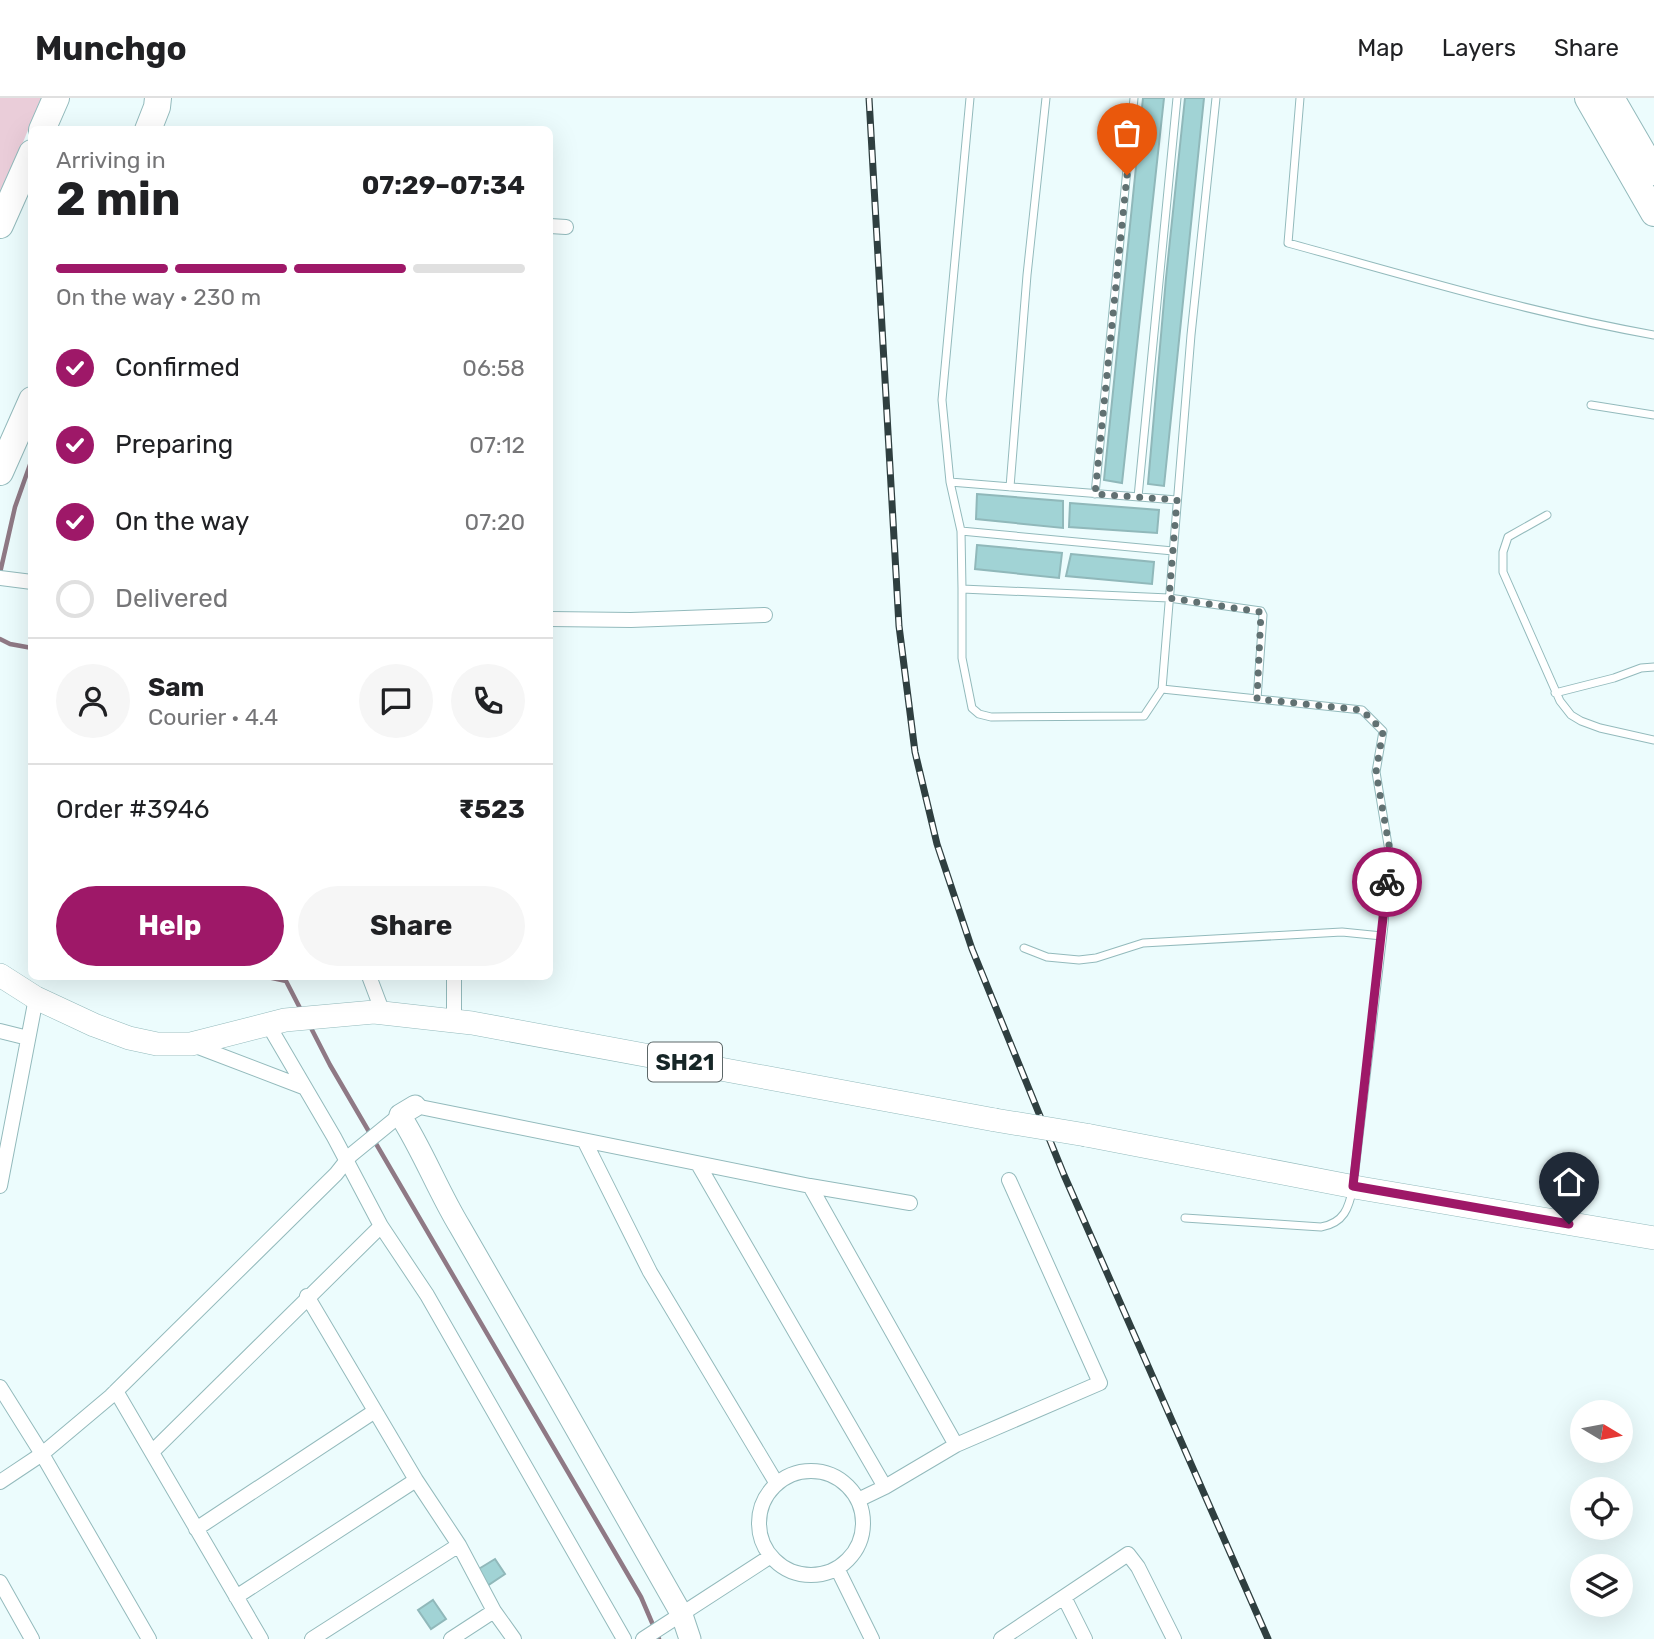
<!DOCTYPE html>
<html lang="en">
<head>
<meta charset="utf-8">
<style>
  :root { --surface:#fff; --page:#f6f6f6; --text:#202124; --muted:#757577; --line:#e0e0e0; --accent:#9e1868 }
  body { margin:0; font-family:Rubik,sans-serif; background:var(--page); color:var(--text); height:100vh; display:flex; flex-direction:column; font-size:26px; white-space:nowrap }
  * { box-sizing:border-box; margin:0 }
  p { font-size:23px; color:var(--muted) }
  .icon { flex:none; width:38px; height:38px; fill:none; stroke:currentColor; stroke-width:2; stroke-linecap:round; stroke-linejoin:round }
  .map { position:relative; flex:1; overflow:hidden }
  .sheet { position:absolute; left:28px; top:28px; width:525px; height:854px; display:flex; flex-direction:column; background:var(--surface); border-radius:10px; box-shadow:0 7px 28px #0002 }
  .sheet>* { flex:none }
  .needle { width:46px; rotate:100deg }
  .buttons { position:absolute; left:1570px; top:1302px; display:grid; gap:14px }
  .buttons a { display:grid; place-items:center; width:63px; height:63px; border-radius:50%; background:var(--surface); box-shadow:0 7px 28px #0002; font-size:35px }
  .pin { position:absolute; display:grid; place-items:center; width:60px; height:60px; color:#fff; margin:-72px -30px; border-radius:50% 50% 50% 0; rotate:-45deg; box-shadow:0 0 7px #0007 }
  .pin .icon { rotate:45deg }
  .courier { position:absolute; display:grid; place-items:center; width:70px; height:70px; margin:-35px; border:5px solid #9e1868; border-radius:50%; background:#fff; color:#222; box-shadow:0 2px 9px #0007 }
  .summary em { font-style:normal; font-weight:700 }
  .summary div { display:flex; flex-direction:column-reverse }
  .summary { display:flex; align-items:center; justify-content:space-between; height:119px; padding:0 28px }
  h1 { font-size:46px; font-weight:700; line-height:52px }
  .bar { display:grid; grid-template-columns:repeat(4,1fr); gap:10px 7px; align-content:center; height:84px; padding:0 28px }
  .bar i { height:9px; border-radius:5px; background:var(--line) }
  .bar .selected { background:var(--accent) }
  .bar p { grid-column:span 4 }
  .line { display:flex; align-items:center; gap:18px; padding:0 28px; border-top:2px solid var(--line) }
  .line div { flex:1 }
  .round { display:grid; place-items:center; flex:none; width:74px; height:74px; border-radius:37px; background:var(--page) }
  ol { padding:0 28px; list-style:none }
  li { display:flex; align-items:center; gap:21px; height:77px }
  li p { margin-inline-start:auto }
  li .icon { padding:7px; border-radius:50%; background:var(--accent); color:#fff; stroke-width:4 }
  li:last-child { color:var(--muted) }
  li i { width:38px; height:38px; border:4px solid var(--line); border-radius:50% }
  .cta { display:flex; gap:14px; margin-top:auto; padding:14px 28px }
  .cta a { flex:1; height:80px; border-radius:42px; background:var(--accent); color:#fff; font-size:28px; font-weight:700; line-height:80px; text-align:center }
  .cta a+a { background:var(--page); color:var(--text) }
  header { display:flex; align-items:center; gap:42px; box-sizing:border-box; height:98px; padding:0 35px; background:var(--surface); border-bottom:2px solid var(--line) }
  header strong { font-size:33px }
  nav { display:flex; gap:38px; margin-inline-start:auto; font-size:24px }
  .map>svg:first-child { display:block }
</style>
</head>
<body>
<header>
<strong>Munchgo</strong>
<nav><a>Map</a><a>Layers</a><a>Share</a></nav>
</header>
<div class="map">
<svg width="1654" height="1541" viewBox="0 0 1654 1541">
  <rect width="100%" height="100%" fill="#ecfcfd"/>
  <!-- green -->
  <path fill="#eacdd9" d="M 0,0 L 41,0 L 0,101 Z"/>
  <g fill="none" stroke-linecap="round" stroke-linejoin="round">
    <!-- stream -->
    <path stroke="#8f7985" stroke-width="4.5" d="M 0,475 L 15,409 L 32,361
      M 0,541 L 10,546 L 32,550
      M 263,878 L 286,883 L 302,914
      M 310,928 L 330,967 L 641,1499 L 659,1541"/>
  </g>
  <!-- building -->
  <path fill="#a1d3d5" stroke="#90b8ba" stroke-width="2" d="M 1143,0 L 1164,0 L 1122,385 L 1104,382 Z
    M 1185,0 L 1204,0 L 1164,388 L 1148,386 L 1166,180 Z
    M 977,396 L 1063,403 L 1063,430 L 976,421 Z
    M 1070,405 L 1159,412 L 1157,435 L 1069,429 Z
    M 977,447 L 1062,455 L 1059,480 L 975,471 Z
    M 1071,456 L 1154,464 L 1152,486 L 1066,478 Z
    M 495,1461 L 505,1476 L 487,1488 L 477,1472 Z
    M 433,1502 L 446,1521 L 431,1531 L 418,1512 Z"/>
  <g fill="none" stroke-linecap="round" stroke-linejoin="round">
    <!-- lane casing -->
    <g stroke="#93babc" stroke-width="9">
      <path id="lane" d="M 970,0 L 942,302 L 950,384 L 1177,402
        M 1300,0 L 1288,145 C 1409,178 1530,215 1654,237
        M 1591,307 L 1654,317
        M 950,384 L 961,433 L 1173,453
        M 1010,389 L 1027,177 L 1046,0
        M 1095,396 L 1134,0
        M 1138,399 L 1177,0
        M 1547,417 L 1508,439 L 1503,454 L 1503,474 L 1560,603 L 1571,617 L 1581,623 L 1600,630 L 1654,642
        M 961,433 L 962,491 L 1169,500 L 1261,513 L 1263,517 L 1257,601
        M 962,491 L 962,560 L 972,610 L 979,616 L 991,619 L 1144,618 L 1162,591
        M 1555,595 L 1614,580 L 1641,570 L 1654,569
        M 1024,850 L 1047,859 L 1079,862 L 1096,860 L 1143,845 L 1342,834 L 1382,838
        M 1185,1120 L 1321,1129 C 1344,1125 1349,1110 1353,1089 L 1384,827 L 1389,753 L 1376,674 L 1383,633 L 1362,612 L 1162,591 L 1191,237 L 1216,0"/>
    </g>
    <!-- street casing -->
    <g stroke="#93babc" stroke-width="16">
      <path id="street" d="M 550,128 L 566,129
        M 0,480 L 32,484
        M 550,521 L 631,522 L 765,517
        M 369,878 L 383,915
        M 454,923 L 454,878
        M 269,928 L 334,1039 L 381,1128 L 427,1197 L 624,1541
        M 0,933 L 28,940
        M 193,947 L 303,989
        M 415,1008 L 810,1088 L 956,1347
        M 585,1044 L 650,1174 L 777,1386
        M 698,1066 L 885,1389
        M 0,1088 L 36,900
        M 810,1088 L 910,1105
        M 307,1198 L 416,1382 L 459,1447 L 494,1513 L 514,1541
        M 0,1289 L 42,1356 L 0,1384
        M 116,1293 L 261,1541
        M 152,1354 L 381,1128
        M759 1425a52 52 0 1 1 104 0a52 52 0 1 1-104 0Z
        M 858,1402 L 885,1389 L 956,1347 L 1100,1285 L 1009,1082
        M 196,1431 L 375,1313
        M 837,1470 L 872,1541
        M 0,1484 L 32,1541
        M 236,1499 L 416,1382
        M 1064,1499 L 1085,1541
        M 149,1541 L 42,1356 L 111,1298 L 336,1076 L 351,1057 L 400,1017
        M 312,1541 L 459,1447
        M 451,1541 L 494,1513
        M 643,1541 L 771,1458
        M 1001,1541 L 1128,1456 L 1138,1469 L 1174,1541"/>
    </g>
    <!-- secondary casing -->
    <g stroke="#93babc" stroke-width="23">
      <path id="secondary" d="M 415,1008 L 400,1017 C 423,1053 438,1093 460,1129 C 535,1258 608,1387 682,1517 L 690,1541"/>
    </g>
    <!-- primary casing -->
    <g stroke="#93babc" stroke-width="24">
      <path id="primary" d="M 0,877 L 36,900 L 94,927 L 129,940 L 157,946 L 191,946 L 285,922 L 374,914 L 472,925 L 995,1022
        M 1086,1037 L 1360,1090 L 1654,1140"/>
    </g>
    <!-- highway casing -->
    <g stroke="#93babc" stroke-width="28">
      <path id="highway" d="M 1588,0 L 1654,115
        M 1611,0 L 1654,74
        M 42,32 L 56,0
        M 148,32 L 157,9 L 158,0
        M 0,127 L 32,55
        M 0,374 L 32,302"/>
    </g>
    <!-- lane -->
    <use href="#lane" stroke="#fff" stroke-width="7"/>
    <!-- street -->
    <use href="#street" stroke="#fff" stroke-width="14"/>
    <!-- secondary -->
    <use href="#secondary" stroke="#fff" stroke-width="21"/>
    <!-- primary -->
    <use href="#primary" stroke="#fff" stroke-width="23"/>
    <!-- highway -->
    <use href="#highway" stroke="#fff" stroke-width="26"/>
    <!-- rail casing -->
    <g stroke="#2f3f40" stroke-width="7">
      <path id="rail" d="M 869,0 L 899,528 L 915,654 L 937,746 L 972,851 L 1064,1077 L 1268,1541"/>
    </g>
    <!-- rail -->
    <use href="#rail" stroke="#fff" stroke-width="4.5" stroke-dasharray="13" stroke-linecap="butt"/>
    <!-- primary-bridge casing -->
    <g stroke="#93babc" stroke-width="24" stroke-linecap="butt">
      <path id="primary-bridge" d="M 995,1022 L 1086,1037"/>
    </g>
    <!-- primary-bridge -->
    <use href="#primary-bridge" stroke="#fff" stroke-width="23"/>
  </g>
  <g fill="none" stroke-linecap="round" stroke-linejoin="round">
    <!-- done -->
    <path stroke="#617172" stroke-width="7" stroke-dasharray="0 12.6" d="M 1127,77 L 1095,396 L 1177,402 L 1169,500 L 1261,514 L 1257,601 L 1362,612 L 1383,633 L 1376,674 L 1390,753 L 1387,784"/>
    <!-- route -->
    <path stroke="#9e1868" stroke-width="9" d="M 1387,784 L 1353,1088 L 1569,1126"/>
  </g>
  <g text-anchor="middle" dominant-baseline="central" stroke-width="5" stroke-linejoin="round" paint-order="stroke">
    <!-- shield labels -->
    <rect fill="#fff" stroke="#5c6768" stroke-width="2" x="648" y="944.5" width="74" height="39" rx="5"/>
    <g font-size="23" font-weight="bold" fill="#162627">
      <text x="685" y="964">SH21</text>
    </g>
  </g>
</svg>
<div class="buttons">
<a><svg class="needle" viewBox="-14 -14 28 28"><path d="M0-13l5 13h-10z" fill="#e53935"/><path d="M0 13l5-13h-10z" fill="#757577"/></svg></a>
<a><svg class="icon" aria-label="locate" viewBox="0 0 24 24"><circle cx="12" cy="12" r="6"/><path d="M12 2v4M12 18v4M2 12h4M18 12h4"/></svg></a>
<a><svg class="icon" aria-label="layers" viewBox="0 0 24 24"><path d="M12 4l9 5-9 5-9-5zM3 14l9 5 9-5"/></svg></a>
</div>
<div class="pin" style="left:1127px;top:77px;background:#ea580c"><svg class="icon" aria-label="bag" viewBox="0 0 24 24"><path d="M5 8h14l-1 12H6zM9 8a3 3 0 0 1 6 0"/></svg></div>
<div class="pin" style="left:1569px;top:1126px;background:#1f2937"><svg class="icon" aria-label="home" viewBox="0 0 24 24"><path d="M3 11l9-7 9 7M6 9v11h12V9"/></svg></div>
<div class="courier" style="left:1387px;top:784px"><svg class="icon" aria-label="bike" viewBox="0 0 24 24"><circle cx="6" cy="16" r="4"/><circle cx="18" cy="16" r="4"/><path d="M6 16l4-8h5l3 8M10 8l3 8H6M13 5h3"/></svg></div>
<section class="sheet">
<div class="summary"><div><h1>2 min</h1><p>Arriving in</p></div><em>07:29–07:34</em></div>
<div class="bar"><i class="selected"></i><i class="selected"></i><i class="selected"></i><i></i><p>On the way · 230 m</p></div>
<ol>
<li><svg class="icon" aria-label="check" viewBox="0 0 24 24"><path d="M5 12l5 5 9-10"/></svg>Confirmed<p>06:58</p></li>
<li><svg class="icon" aria-label="check" viewBox="0 0 24 24"><path d="M5 12l5 5 9-10"/></svg>Preparing<p>07:12</p></li>
<li><svg class="icon" aria-label="check" viewBox="0 0 24 24"><path d="M5 12l5 5 9-10"/></svg>On the way<p>07:20</p></li>
<li><i></i>Delivered</li>
</ol>
<div class="line" style="height:126px"><a class="round"><svg class="icon" aria-label="person" viewBox="0 0 24 24"><circle cx="12" cy="8" r="4"/><path d="M4 21q1-7 8-7t8 7"/></svg></a><div><b>Sam</b><p>Courier · 4.4</p></div><a class="round"><svg class="icon" aria-label="chat" viewBox="0 0 24 24"><path d="M4 5h16v11H9l-5 4z"/></svg></a><a class="round"><svg class="icon" aria-label="phone" viewBox="0 0 24 24"><path d="M5 4h4l2 5-3 2q2 4 5 5l2-3 5 2v4C11 20 4 13 5 4z"/></svg></a></div>
<div class="line" style="height:91px"><div>Order #3946</div><b>₹523</b></div>
<div class="cta"><a>Help</a><a>Share</a></div>
</section>
</div>
</body>
</html>
